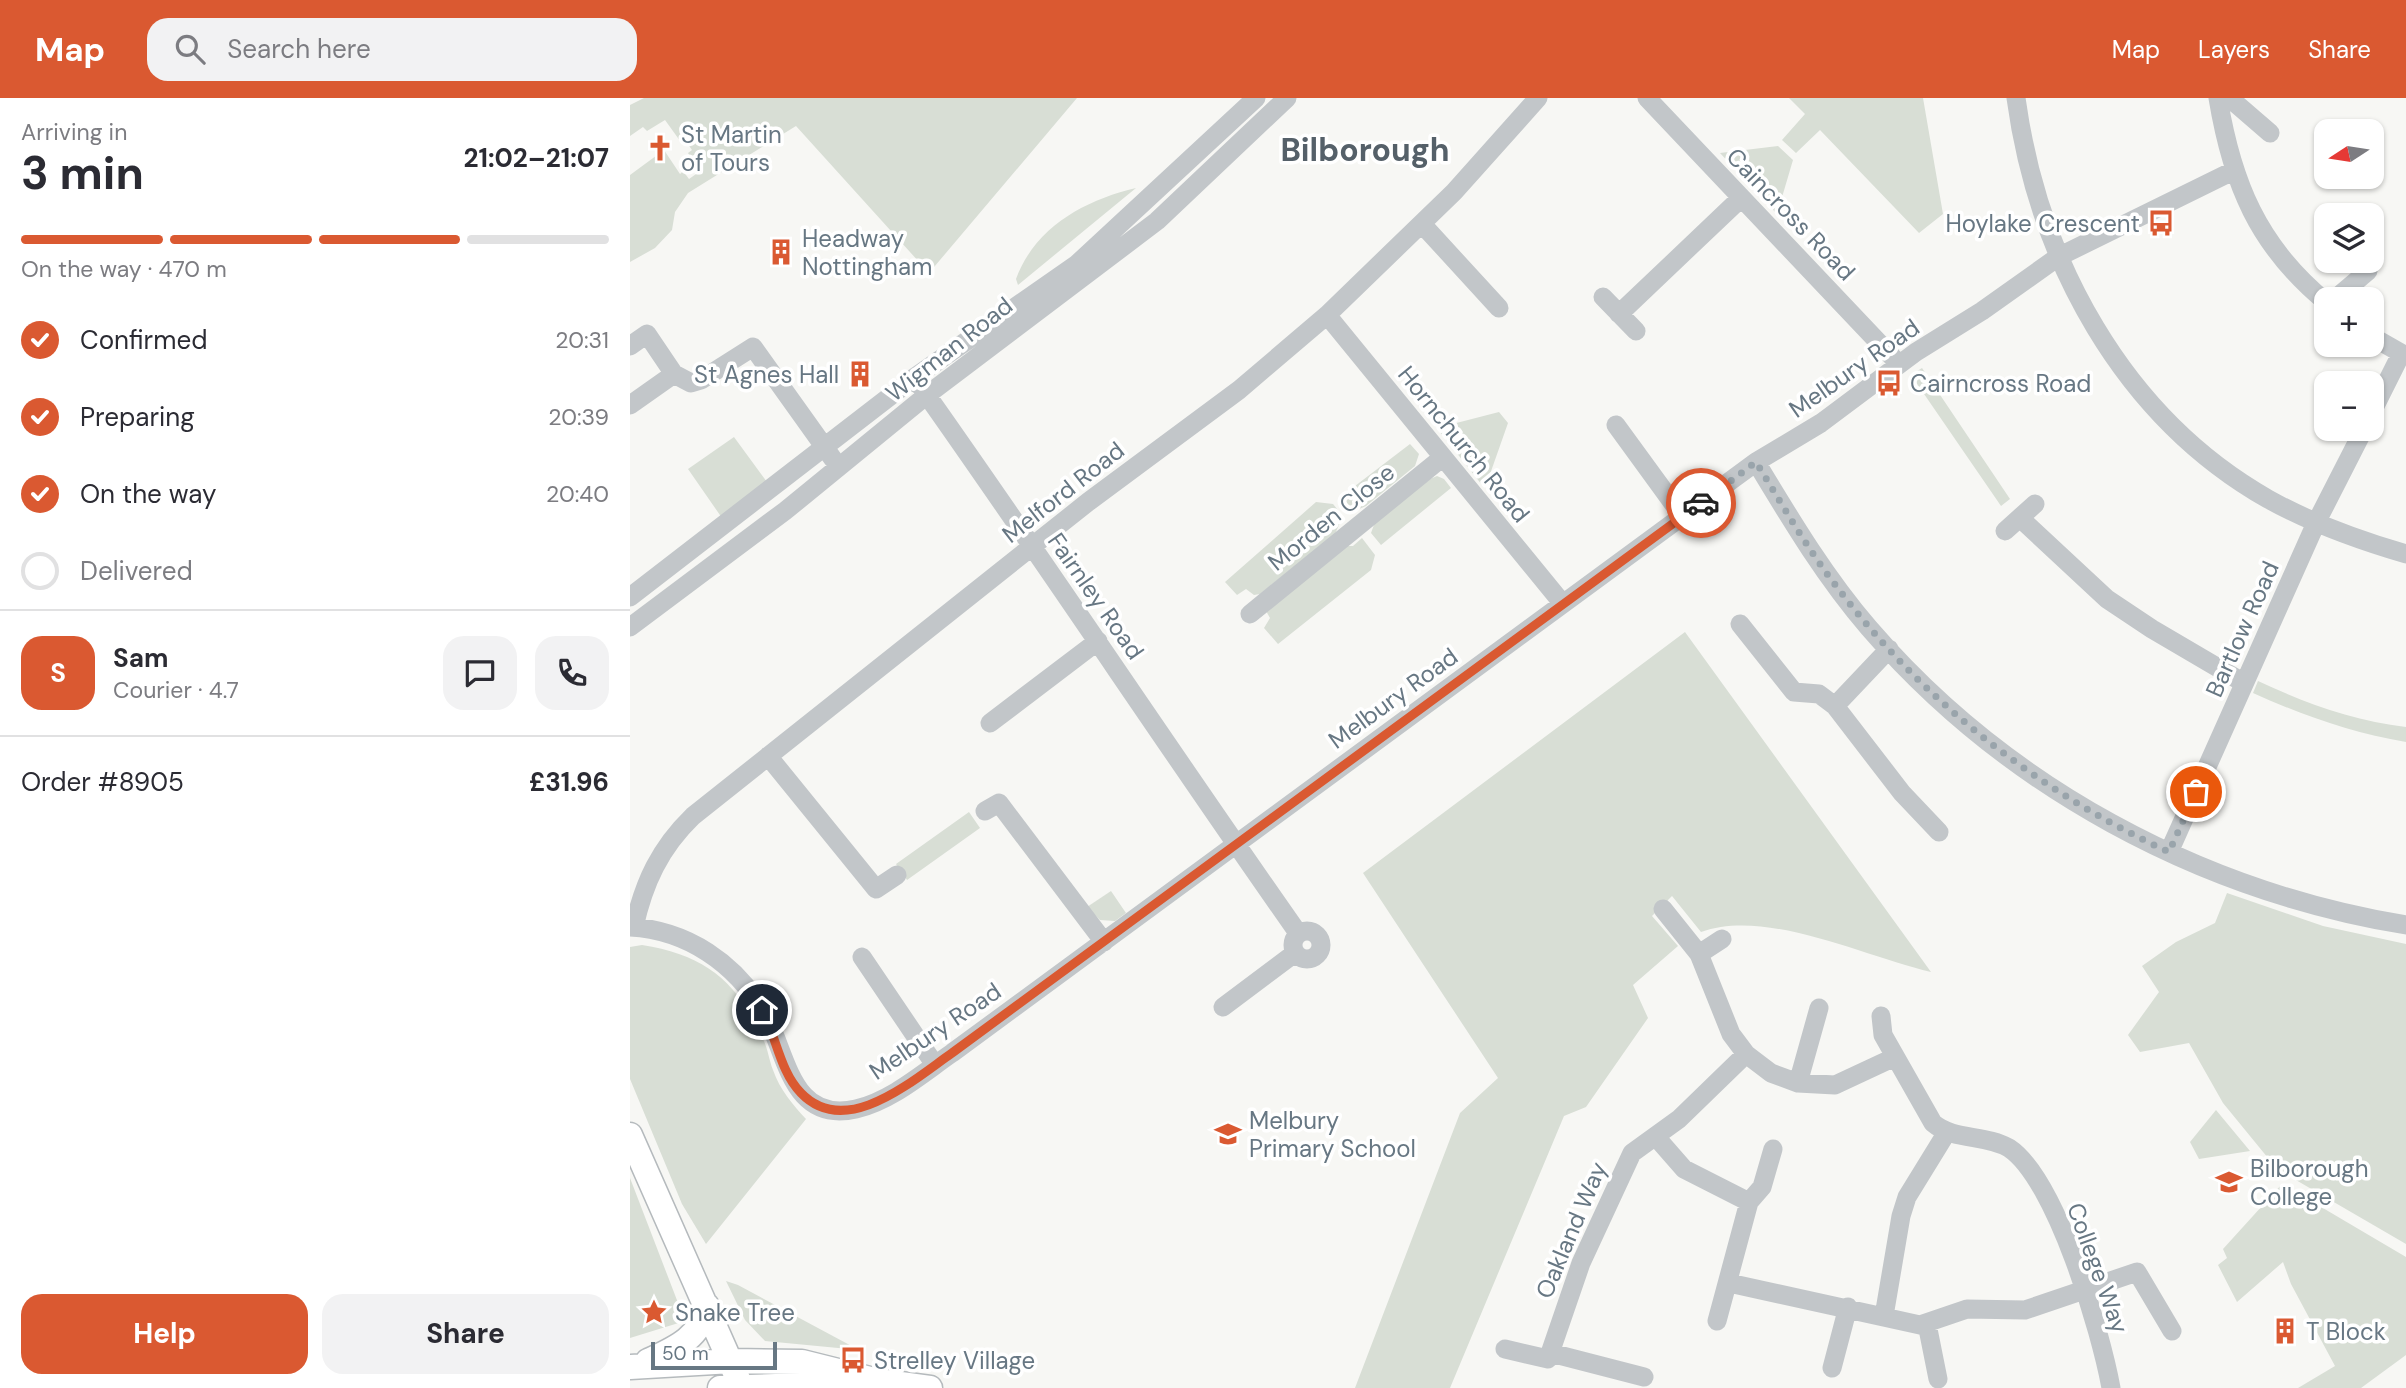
<!DOCTYPE html>
<html lang="en">
<head>
<meta charset="utf-8">
<style>
  :root { --surface:#fff; --page:#f2f2f3; --text:#2b2b33; --muted:#7c7c81; --line:#e1e1e2; --accent:#da5931 }
  body { margin:0; font-family:"DM Sans",sans-serif; background:var(--page); color:var(--text); height:100vh; display:flex; flex-direction:column; font-size:26px; white-space:nowrap }
  * { box-sizing:border-box; margin:0 }
  p { font-size:23px; color:var(--muted) }
  .icon { flex:none; width:38px; height:38px; fill:none; stroke:currentColor; stroke-width:2; stroke-linecap:round; stroke-linejoin:round }
  .map { position:relative; flex:1; overflow:hidden }
  .sheet { display:flex; flex-direction:column; background:var(--surface); width:630px }
  .sheet>* { flex:none }
  .needle { width:46px; rotate:258deg }
  .buttons { position:absolute; left:1684px; top:21px; display:grid; gap:14px }
  .buttons a { display:grid; place-items:center; width:70px; height:70px; border-radius:14px; background:var(--surface); box-shadow:0 2px 5px #0004; font-size:35px }
  .scale { position:absolute; left:21px; bottom:18px; width:126px; box-sizing:border-box; padding-left:7px; border:4px solid #677783; border-top:0; font-size:19px; line-height:24px; white-space:nowrap; color:#677783; -webkit-text-stroke:5px #fff; paint-order:stroke }
  .pin { position:absolute; display:grid; place-items:center; width:60px; height:60px; color:#fff; margin:-30px; border:4px solid #fff; border-radius:50%; box-shadow:0 2px 7px #0007 }
  .courier { position:absolute; display:grid; place-items:center; width:70px; height:70px; margin:-35px; border:5px solid #da5931; border-radius:50%; background:#fff; color:#222; box-shadow:0 2px 9px #0007 }
  .overview em { font-style:normal; font-weight:700 }
  .overview div { display:flex; flex-direction:column-reverse }
  .overview { display:flex; align-items:center; justify-content:space-between; height:119px; padding:0 21px }
  h1 { font-size:46px; font-weight:700; line-height:52px }
  .bar { display:grid; grid-template-columns:repeat(4,1fr); gap:10px 7px; align-content:center; height:84px; padding:0 21px }
  .bar i { height:9px; border-radius:5px; background:var(--line) }
  .bar .on { background:var(--accent) }
  .bar p { grid-column:span 4 }
  .line { display:flex; align-items:center; gap:18px; padding:0 21px; border-top:2px solid var(--line) }
  .line div { flex:1 }
  .round { display:grid; place-items:center; flex:none; width:74px; height:74px; border-radius:21px; background:var(--page) }
  ol { padding:0 21px; list-style:none }
  li { display:flex; align-items:center; gap:21px; height:77px }
  li p { margin-inline-start:auto }
  li .icon { padding:7px; border-radius:50%; background:var(--accent); color:#fff; stroke-width:4 }
  li:last-child { color:var(--muted) }
  li i { width:38px; height:38px; border:4px solid var(--line); border-radius:50% }
  .primary-button { display:flex; gap:14px; margin-top:auto; padding:14px 21px }
  .primary-button a { flex:1; height:80px; border-radius:21px; background:var(--accent); color:#fff; font-size:28px; font-weight:700; line-height:80px; text-align:center }
  .primary-button a+a { background:var(--page); color:var(--text) }
  header { display:flex; align-items:center; gap:42px; box-sizing:border-box; height:98px; padding:0 35px; background:var(--accent); color:#fff }
  header strong { font-size:33px }
  nav { display:flex; gap:38px; margin-inline-start:auto; font-size:24px }
  .search { width:490px; height:63px; background:var(--page); display:flex; align-items:center; gap:18px; box-sizing:border-box; padding:0 24px; border-radius:21px; color:var(--muted); font-size:26px }
  main { display:flex; flex:1; min-height:0 }
  .map>svg:first-child { display:block }
</style>
</head>
<body>
<header>
<strong>Map</strong>
<div class="search"><svg class="icon" aria-label="search" viewBox="0 0 24 24"><circle cx="10" cy="10" r="6"/><path d="M15 15l6 6"/></svg>Search here</div>
<nav><a>Map</a><a>Layers</a><a>Share</a></nav>
</header>
<main>
<section class="sheet">
<div class="overview"><div><h1>3 min</h1><p>Arriving in</p></div><em>21:02–21:07</em></div>
<div class="bar"><i class="on"></i><i class="on"></i><i class="on"></i><i></i><p>On the way · 470 m</p></div>
<ol>
<li><svg class="icon" aria-label="check" viewBox="0 0 24 24"><path d="M5 12l5 5 9-10"/></svg>Confirmed<p>20:31</p></li>
<li><svg class="icon" aria-label="check" viewBox="0 0 24 24"><path d="M5 12l5 5 9-10"/></svg>Preparing<p>20:39</p></li>
<li><svg class="icon" aria-label="check" viewBox="0 0 24 24"><path d="M5 12l5 5 9-10"/></svg>On the way<p>20:40</p></li>
<li><i></i>Delivered</li>
</ol>
<div class="line" style="height:126px"><b class="round" style="background:var(--accent);color:#fff">S</b><div><b>Sam</b><p>Courier · 4.7</p></div><a class="round"><svg class="icon" aria-label="chat" viewBox="0 0 24 24"><path d="M4 5h16v11H9l-5 4z"/></svg></a><a class="round"><svg class="icon" aria-label="phone" viewBox="0 0 24 24"><path d="M5 4h4l2 5-3 2q2 4 5 5l2-3 5 2v4C11 20 4 13 5 4z"/></svg></a></div>
<div class="line" style="height:91px"><div>Order #8905</div><b>£31.96</b></div>
<div class="primary-button"><a>Help</a><a>Share</a></div>
</section>
<div class="map">
<svg width="1776" height="1290" viewBox="0 0 1776 1290">
  <rect width="100%" height="100%" fill="#f7f7f4"/>
  <!-- green -->
  <path fill="#d8ded5" d="M 14,0 L 447,0 L 299,175 L 166,28 L 58,95 L 45,114 L 42,132 L 25,150 L 0,164 L 0,77 L 34,52 L 50,76 L 53,73 L 59,81 L 69,74 L 58,55 L 62,52 L 57,45 L 53,47 L 35,22 L 17,33 L 13,29 L 0,38 L 0,7 Z
    M 1159,0 L 1293,0 L 1313,116 L 1289,135 L 1190,32 L 1166,55 L 1152,42 L 1175,16 Z
    M 1148,48 L 1163,62 L 1147,116 L 1090,55 Z
    M 506,90 L 388,187 L 386,181 C 405,129 455,102 506,90 Z
    M 1292,270 L 1380,401 L 1371,408 L 1281,277 Z
    M 869,314 L 878,325 L 859,379 L 852,387 L 807,330 Z
    M 104,339 L 137,384 L 92,420 L 58,371 Z
    M 780,346 L 789,356 L 785,368 L 736,408 L 718,416 L 708,401 Z
    M 807,378 L 814,381 L 821,390 L 751,447 L 741,435 L 745,424 L 800,381 Z
    M 686,404 L 703,406 L 713,418 L 705,436 L 630,496 L 624,497 L 616,491 L 607,497 L 595,484 Z
    M 732,440 L 745,457 L 741,472 L 648,546 L 634,530 L 640,520 L 636,513 L 717,448 L 723,448 Z
    M 1055,534 L 1301,874 C 1235,859 1137,810 1071,834 L 1042,798 L 1022,818 L 1048,848 L 1003,887 L 1018,920 L 956,1009 L 934,1018 L 820,1290 L 725,1290 L 830,1015 L 868,980 L 733,775 Z
    M 1628,583 C 1675,605 1724,623 1776,629 L 1776,644 C 1722,635 1672,617 1623,595 Z
    M 339,714 L 350,730 L 277,782 L 266,766 Z
    M 481,793 L 496,815 L 485,823 L 470,822 L 457,809 Z
    M 1597,795 L 1693,828 L 1776,846 L 1776,1146 L 1647,1071 L 1593,1005 L 1559,945 L 1510,954 L 1498,937 L 1529,894 L 1512,868 L 1546,844 L 1585,825 Z
    M 12,847 C 75,857 107,883 133,941 C 138,951 139,962 143,972 C 150,992 163,1007 176,1021 L 76,1146 L 52,1106 L 0,981 L 0,849 Z
    M 1586,1012 L 1620,1053 L 1569,1061 L 1560,1044 Z
    M 0,1080 L 55,1223 L 0,1240 Z
    M 1652,1086 L 1776,1159 L 1776,1257 L 1731,1290 L 1668,1290 L 1705,1268 L 1661,1186 L 1653,1164 L 1607,1204 L 1588,1167 L 1597,1160 L 1593,1151 Z
    M 96,1183 L 108,1187 L 229,1252 L 135,1243 L 115,1222 Z"/>
  <g fill="none" stroke-linecap="round" stroke-linejoin="round">
    <!-- major casing -->
    <g stroke="#b5babd" stroke-width="27">
      <path id="major" d="M 0,1037 L 111,1288
        M 18,1263 C 46,1250 70,1240 77,1208
        M 0,1269 L 102,1263 L 172,1264 L 248,1283 L 300,1290
        M 90,1290 L 227,1285"/>
    </g>
    <!-- minor -->
    <path stroke="#c2c6c9" stroke-width="19" d="M 1017,0 L 1269,266
      M 1386,0 C 1408,161 1492,318 1638,401 C 1681,425 1728,442 1776,456
      M 1588,0 C 1602,85 1628,148 1696,204
      M 1589,4 L 1603,3 L 1640,35
      M 792,126 L 869,210
      M 973,199 L 1006,233
      M 1705,201 L 1738,173
      M 989,216 L 1111,100
      M 697,217 L 933,506
      M 1741,238 L 1776,258
      M 0,248 L 17,236 L 44,276 L 61,285 L 71,282 L 123,249 L 203,361
      M 289,286 C 418,468 540,653 668,835
      M 0,307 L 44,276
      M 1741,316 L 1771,256
      M 986,327 L 1053,419
      M 1126,364 C 1161,422 1195,479 1239,530 C 1376,689 1570,793 1776,827
      M 1390,420 L 1477,501 L 1522,531 L 1614,585
      M 1375,433 L 1405,406
      M 0,499 L 285,279 L 447,166 L 626,0
      M 620,516 L 813,359
      M 1110,526 L 1164,594 L 1189,596 L 1205,608
      M 0,529 L 155,413 L 297,297 L 527,123 L 657,0
      M 1259,551 L 1205,608 L 1272,695 L 1309,734
      M 360,625 L 468,543
      M 138,658 L 246,791 L 267,777
      M 355,713 L 369,705 L 474,844
      M 1539,754 L 1686,425 L 1734,331
      M 1033,811 L 1069,856 L 1101,936 L 1116,956 L 1141,975 L 1168,985 L 1205,987 L 1265,959
      M 0,829 C 57,832 105,865 134,914 C 157,954 160,1026 226,1011 C 261,1003 293,975 322,955 L 1126,364 L 1191,325 L 1286,254 L 1352,213 L 1428,159 L 1603,73
      M 4,829 C 14,784 30,750 63,718 L 458,404 L 609,292 L 697,217 L 824,94 L 908,0
      M663 847a14 14 0 1 1 28 0a14 14 0 1 1-28 0Z
      M 1069,856 L 1092,841
      M 232,859 L 305,967
      M 593,909 L 665,855
      M 1251,918 L 1253,937 L 1303,1025 C 1324,1043 1355,1036 1379,1050 C 1426,1081 1471,1234 1481,1290
      M 1168,985 L 1189,910
      M 1026,1039 L 1054,1071 L 1119,1104 L 1087,1223
      M 1119,1104 L 1132,1089 L 1143,1051
      M 1099,1185 L 1290,1227 L 1337,1211 L 1395,1212 L 1507,1174 L 1542,1233
      M 1254,1218 L 1271,1118 L 1277,1099 L 1317,1034
      M 1297,1226 L 1308,1281
      M 875,1251 L 918,1261 L 951,1165 L 1002,1055 L 1049,1021 L 1116,956
      M 921,1255 L 1014,1279
      M 1202,1270 L 1218,1209"/>
    <!-- major -->
    <use href="#major" stroke="#fff" stroke-width="24"/>
  </g>
  <g fill="none" stroke-linecap="round" stroke-linejoin="round">
    <!-- done -->
    <path stroke="#99a4ab" stroke-width="7" stroke-dasharray="0 12.6" d="M 1071,405 L 1126,364 C 1153,408 1178,452 1210,493 C 1295,605 1411,695 1539,754 L 1566,694"/>
    <!-- route -->
    <path stroke="#da5931" stroke-width="9" d="M 132,912 C 146,937 150,974 171,995 C 216,1042 283,982 322,955 L 1071,405"/>
  </g>
  <!-- icons -->
  <defs>
    <g id="church-bare" transform="scale(2.1)"><path d="M-1.2-6h2.4v3.5h3.3v2.4h-3.3V6h-2.4V-.1h-3.3v-2.4h3.3Z" fill="#da5931" stroke="#fff" stroke-width="2.5" paint-order="stroke"/></g>
    <g id="bus-bare" transform="scale(2.1)"><path d="M-5-6H5V4H4V6H2V4H-2V6H-4V4H-5ZM-3.5-4V0h7V-4ZM-3.5 1.2v1.5H-2V1.2ZM2 1.2v1.5H3.5V1.2Z" fill="#da5931" stroke="#fff" stroke-width="2.5" paint-order="stroke"/></g>
    <g id="building-bare" transform="scale(2.1)"><path d="M-4-6H4V6H1V3H-1V6H-4ZM-2.5-4.3h1.7v1.8h-1.7ZM.8-4.3h1.7v1.8H.8ZM-2.5-1h1.7V.8h-1.7ZM.8-1h1.7V.8H.8Z" fill="#da5931" stroke="#fff" stroke-width="2.5" paint-order="stroke"/></g>
    <g id="school-bare" transform="scale(2.1)"><path d="M0-5L7-2L0 1L-7-2ZM-4 1L0 2.5L4 1V4Q0 6-4 4Z" fill="#da5931" stroke="#fff" stroke-width="2.5" paint-order="stroke"/></g>
    <g id="university-bare" transform="scale(2.1)"><path d="M0-5L7-2L0 1L-7-2ZM-4 1L0 2.5L4 1V4Q0 6-4 4Z" fill="#da5931" stroke="#fff" stroke-width="2.5" paint-order="stroke"/></g>
    <g id="sight-bare" transform="scale(2.1)"><path d="M0-6L1.8-2.2L6-1.7L2.9 1.2L3.7 5.4L0 3.3L-3.7 5.4L-2.9 1.2L-6-1.7L-1.8-2.2Z" fill="#da5931" stroke="#fff" stroke-width="2.5" paint-order="stroke"/></g>
  </defs>
  <g fill-rule="evenodd">
    <use href="#church-bare" x="30" y="50"/>
    <use href="#bus-bare" x="1531" y="125"/>
    <use href="#building-bare" x="151" y="154"/>
    <use href="#building-bare" x="230" y="276"/>
    <use href="#bus-bare" x="1259" y="285"/>
    <use href="#school-bare" x="598" y="1036"/>
    <use href="#university-bare" x="1599" y="1084"/>
    <use href="#sight-bare" x="24" y="1214"/>
    <use href="#building-bare" x="1655" y="1233"/>
    <use href="#bus-bare" x="223" y="1262"/>
  </g>
  <g text-anchor="middle" dominant-baseline="central" stroke-width="7" stroke-linejoin="round" paint-order="stroke">
    <!-- poi labels -->
    <g font-size="24" fill="#677783" stroke="#fff" text-anchor="start">
      <text x="51" y="36">St Martin<tspan x="51" dy="28">of Tours</tspan></text>
      <text x="1510" y="125" text-anchor="end">Hoylake Crescent</text>
      <text x="172" y="140">Headway<tspan x="172" dy="28">Nottingham</tspan></text>
      <text x="209" y="276" text-anchor="end">St Agnes Hall</text>
      <text x="1280" y="285">Cairncross Road</text>
      <text x="619" y="1022">Melbury<tspan x="619" dy="28">Primary School</tspan></text>
      <text x="1620" y="1070">Bilborough<tspan x="1620" dy="28">College</tspan></text>
      <text x="45" y="1214">Snake Tree</text>
      <text x="1676" y="1233">T Block</text>
      <text x="244" y="1262">Strelley Village</text>
    </g>
    <!-- street labels -->
    <g font-size="24" fill="#677783" stroke="#fff">
      <text transform="translate(1161 116) rotate(46)">Caincross Road</text>
      <text transform="translate(319 251) rotate(-38)">Wigman Road</text>
      <text transform="translate(1224 270) rotate(-35)">Melbury Road</text>
      <text transform="translate(834 346) rotate(51)">Hornchurch Road</text>
      <text transform="translate(433 394) rotate(-38)">Melford Road</text>
      <text transform="translate(701 419) rotate(-39)">Morden Close</text>
      <text transform="translate(466 498) rotate(55)">Fairnley Road</text>
      <text transform="translate(1612 531) rotate(-66)">Bartlow Road</text>
      <text transform="translate(763 600) rotate(-36)">Melbury Road</text>
      <text transform="translate(305 933) rotate(-34)">Melbury Road</text>
      <text transform="translate(941 1132) rotate(-67)">Oakland Way</text>
      <text transform="translate(1468 1170) rotate(70)">College Way</text>
    </g>
    <!-- district labels -->
    <g font-size="32" font-weight="bold" fill="#556069" stroke="#fff">
      <text x="735" y="52">Bilborough</text>
    </g>
  </g>
</svg>
<div class="buttons">
<a><svg class="needle" viewBox="-14 -14 28 28"><path d="M0-13l5 13h-10z" fill="#e53935"/><path d="M0 13l5-13h-10z" fill="#7c7c81"/></svg></a>
<a><svg class="icon" aria-label="layers" viewBox="0 0 24 24"><path d="M12 4l9 5-9 5-9-5zM3 14l9 5 9-5"/></svg></a>
<a>+</a>
<a>−</a>
</div>
<div class="scale">50 m</div>
<div class="pin" style="left:1566px;top:694px;background:#ea580c"><svg class="icon" aria-label="bag" viewBox="0 0 24 24"><path d="M5 8h14l-1 12H6zM9 8a3 3 0 0 1 6 0"/></svg></div>
<div class="pin" style="left:132px;top:912px;background:#1f2937"><svg class="icon" aria-label="home" viewBox="0 0 24 24"><path d="M3 11l9-7 9 7M6 9v11h12V9"/></svg></div>
<div class="courier" style="left:1071px;top:405px"><svg class="icon" aria-label="car" viewBox="0 0 24 24"><path d="M5 17H2v-5l4-1 3-4h7l3 4 3 1v5h-3M9 17h6M6 11h13"/><circle cx="7" cy="17" r="2"/><circle cx="17" cy="17" r="2"/></svg></div>
</div>
</main>
</body>
</html>
